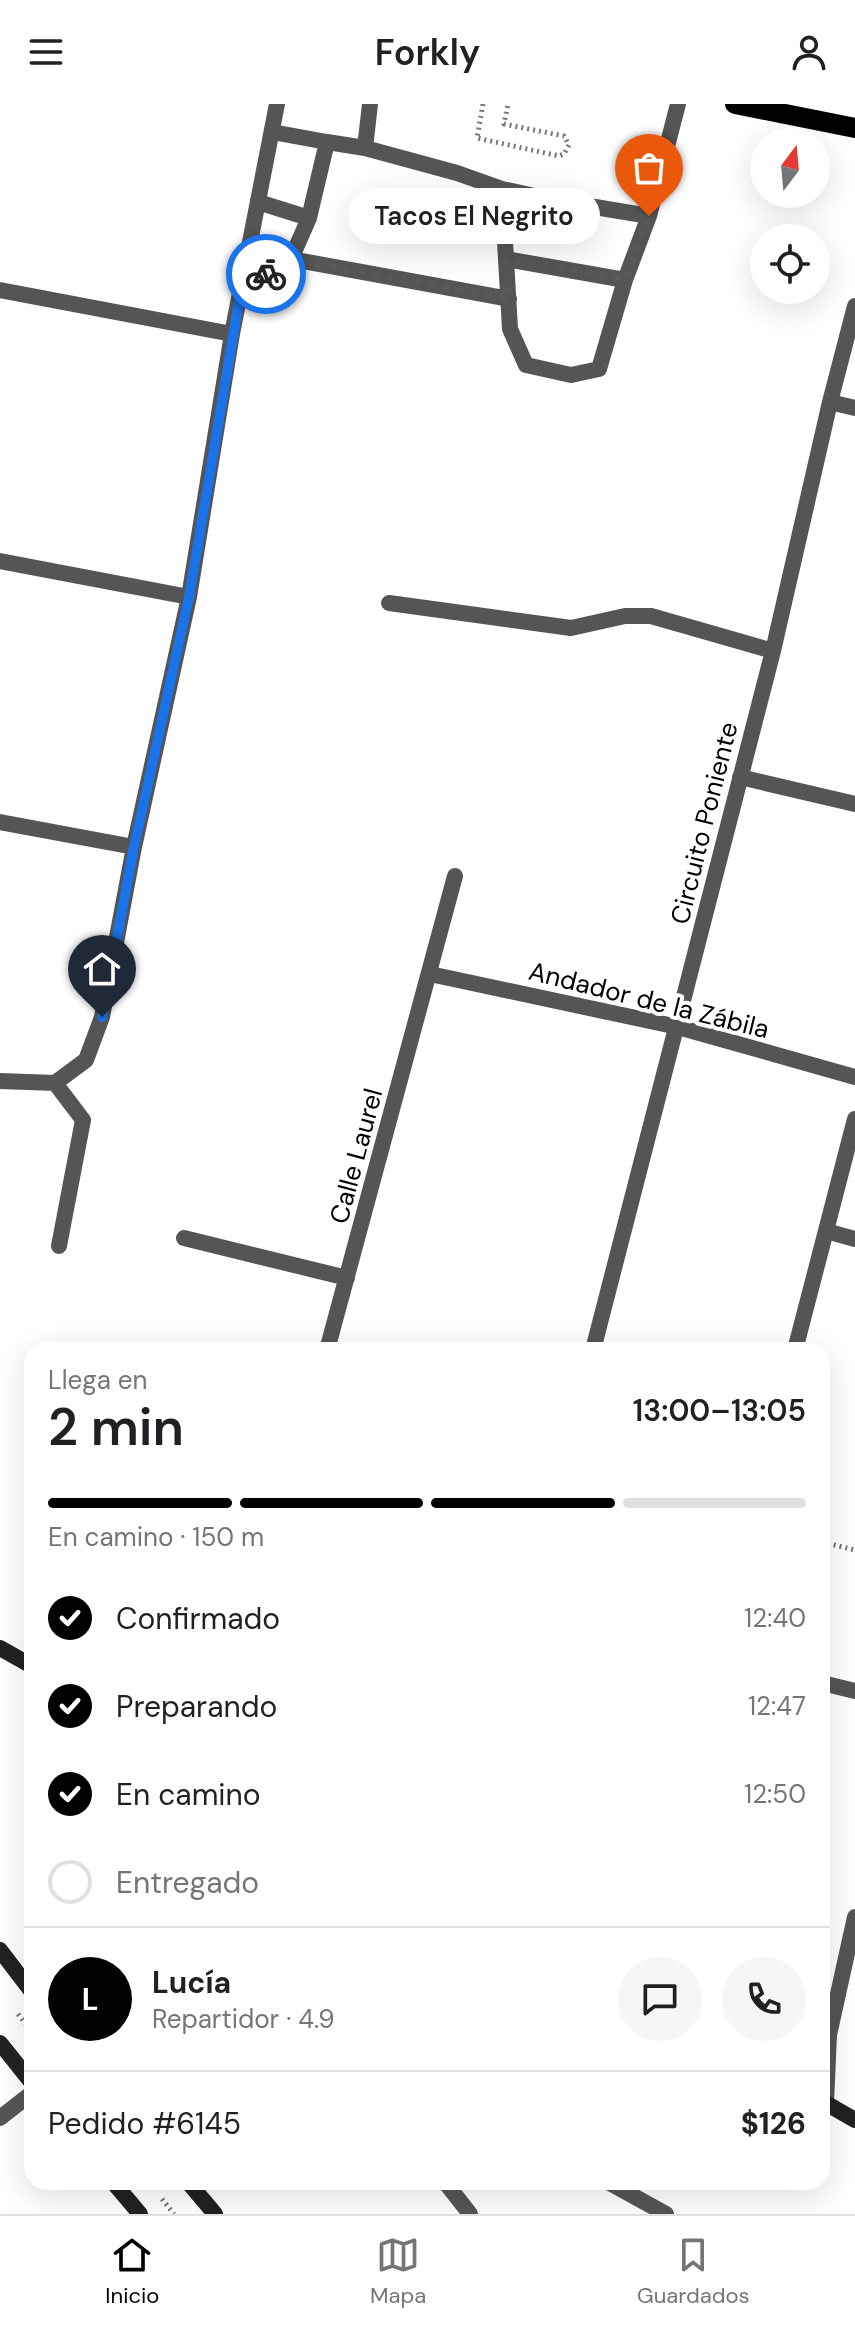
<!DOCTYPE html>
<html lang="es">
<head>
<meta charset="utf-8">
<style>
  :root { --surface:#fff; --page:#f6f6f6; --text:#202124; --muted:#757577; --line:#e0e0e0; --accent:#000 }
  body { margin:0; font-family:"DM Sans",sans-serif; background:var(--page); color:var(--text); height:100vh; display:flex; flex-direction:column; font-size:30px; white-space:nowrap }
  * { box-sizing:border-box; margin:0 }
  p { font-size:26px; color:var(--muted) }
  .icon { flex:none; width:44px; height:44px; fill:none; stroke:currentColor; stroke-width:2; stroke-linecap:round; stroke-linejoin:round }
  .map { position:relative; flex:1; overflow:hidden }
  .details { position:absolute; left:24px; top:1238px; width:806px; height:848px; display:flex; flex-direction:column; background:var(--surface); border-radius:24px; box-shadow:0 8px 32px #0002 }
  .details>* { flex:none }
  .needle { width:52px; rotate:16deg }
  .fabs { position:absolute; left:750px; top:24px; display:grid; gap:16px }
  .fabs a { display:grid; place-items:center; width:80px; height:80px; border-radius:50%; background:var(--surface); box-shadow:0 8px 32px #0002; font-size:40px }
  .pin { position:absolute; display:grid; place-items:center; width:68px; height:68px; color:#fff; margin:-82px -34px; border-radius:50% 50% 50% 0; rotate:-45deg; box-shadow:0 0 8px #0007 }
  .pin .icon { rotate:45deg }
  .courier { position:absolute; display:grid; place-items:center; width:80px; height:80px; margin:-40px; border:6px solid #1a73e8; border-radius:50%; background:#fff; color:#222; box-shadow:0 2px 10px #0007 }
  .bubble { position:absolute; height:56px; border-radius:28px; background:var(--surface); box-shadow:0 8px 32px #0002; font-size:26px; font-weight:600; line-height:56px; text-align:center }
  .headline em { font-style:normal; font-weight:600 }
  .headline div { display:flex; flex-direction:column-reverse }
  .headline { display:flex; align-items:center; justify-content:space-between; height:136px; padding:0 24px }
  h1 { font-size:52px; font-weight:600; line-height:60px }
  .bar { display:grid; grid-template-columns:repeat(4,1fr); gap:12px 8px; align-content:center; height:96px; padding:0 24px }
  .bar i { height:10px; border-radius:6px; background:var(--line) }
  .bar .current { background:var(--accent) }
  .bar p { grid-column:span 4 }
  .line { display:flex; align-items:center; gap:20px; padding:0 24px; border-top:2px solid var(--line) }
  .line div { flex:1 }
  .round { display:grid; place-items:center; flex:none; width:84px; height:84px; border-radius:42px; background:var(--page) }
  ol { padding:0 24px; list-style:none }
  li { display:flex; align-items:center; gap:24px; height:88px }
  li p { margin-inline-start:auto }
  li .icon { padding:8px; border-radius:50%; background:var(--accent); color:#fff; stroke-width:4 }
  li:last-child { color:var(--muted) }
  li i { width:44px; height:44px; border:4px solid var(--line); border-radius:50% }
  header { display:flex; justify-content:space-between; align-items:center; height:104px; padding:0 24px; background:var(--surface); font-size:36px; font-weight:600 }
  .dock { display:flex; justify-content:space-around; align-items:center; height:112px; border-top:2px solid var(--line); background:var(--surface); font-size:22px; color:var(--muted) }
  .dock a { display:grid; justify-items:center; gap:4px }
  .dock .current { color:var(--accent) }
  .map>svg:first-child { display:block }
</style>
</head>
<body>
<header><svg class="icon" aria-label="menu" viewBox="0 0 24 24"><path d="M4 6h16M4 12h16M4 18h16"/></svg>Forkly<svg class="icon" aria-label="person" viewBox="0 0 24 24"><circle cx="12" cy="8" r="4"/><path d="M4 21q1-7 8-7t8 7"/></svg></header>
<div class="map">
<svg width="855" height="2110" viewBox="0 0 855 2110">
  <rect width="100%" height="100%" fill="#fff"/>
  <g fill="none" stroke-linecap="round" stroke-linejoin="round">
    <!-- path -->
    <path stroke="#777" stroke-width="5" stroke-dasharray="2 4" stroke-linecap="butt" d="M 483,0 L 477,34 L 559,52 L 564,50 L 569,41 L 564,32 L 504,20 L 508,0
      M 822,1438 L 855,1446
      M 18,1910 L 32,1928
      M 162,2095 L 174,2110"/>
    <!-- lane -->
    <path stroke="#555" stroke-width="16" d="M 370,0 L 365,44 L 457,69 L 502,85 L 510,225 L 526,261 L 571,271 L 599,265 L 625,176 L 649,112 L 678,0
      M 272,28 L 327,38
      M 502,85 L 553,96 L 649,112
      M 258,98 L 309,114
      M 291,155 L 509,195
      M 506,155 L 625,176
      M 241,185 L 291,155 L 309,114 L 327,38 L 365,44"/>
    <!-- street -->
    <path stroke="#555" stroke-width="16" d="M 0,186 L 232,230
      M 830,298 L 855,304
      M 0,457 L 189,493
      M 389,499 L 571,524 L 625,512 L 651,512 L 773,547
      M 740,673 L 855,700
      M 0,718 L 134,743
      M 430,870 L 678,923 L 855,973
      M 0,977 L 55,979 L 86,956 L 102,913 L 134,743 L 189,493 L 232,230 L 277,0
      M 55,979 L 83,1016 L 59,1142
      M 826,1127 L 855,1135
      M 184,1134 L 347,1174
      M 327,1246 L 455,772
      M 593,1246 L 773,547 L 830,298 L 855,202
      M 795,1246 L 855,1015
      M 822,1579 L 855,1587
      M 826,1999 L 829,1931 L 855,1813
      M 0,2014 L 32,1989
      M 445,2078 L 470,2110
      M 608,2078 L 666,2110"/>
    <!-- secondary -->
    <path stroke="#222" stroke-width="16" d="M 0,1544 L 32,1562
      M 0,1846 L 32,1888
      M 0,1939 L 32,1979
      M 822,1997 L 855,2016
      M 113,2078 L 140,2110
      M 188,2078 L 215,2110"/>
    <!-- primary -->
    <path stroke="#000" stroke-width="20" d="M 735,0 L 855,24"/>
  </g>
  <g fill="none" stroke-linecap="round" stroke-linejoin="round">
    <!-- done -->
    <path stroke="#595959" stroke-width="8" stroke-dasharray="0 14.4" d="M 266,170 L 291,155 L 509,195 L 506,155 L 625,176 L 649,112"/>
    <!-- route -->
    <path stroke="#1a73e8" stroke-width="10" d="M 102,913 L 134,743 L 189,493 L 241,185 L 266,170"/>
  </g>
  <g text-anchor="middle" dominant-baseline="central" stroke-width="8" stroke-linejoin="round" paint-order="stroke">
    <!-- street labels -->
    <g font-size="26" fill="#000" stroke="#fff">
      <text transform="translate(704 719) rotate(-76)">Circuito Poniente</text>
      <text transform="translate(649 896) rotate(14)">Andador de la Zábila</text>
      <text transform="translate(356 1052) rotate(-75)">Calle Laurel</text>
    </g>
  </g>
</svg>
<div class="fabs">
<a><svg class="needle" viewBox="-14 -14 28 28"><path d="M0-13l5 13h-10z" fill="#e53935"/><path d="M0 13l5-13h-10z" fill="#757577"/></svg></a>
<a><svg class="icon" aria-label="locate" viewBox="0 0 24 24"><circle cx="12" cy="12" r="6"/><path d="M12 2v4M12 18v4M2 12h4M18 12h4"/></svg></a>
</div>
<div class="pin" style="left:649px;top:112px;background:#ea580c"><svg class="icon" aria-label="bag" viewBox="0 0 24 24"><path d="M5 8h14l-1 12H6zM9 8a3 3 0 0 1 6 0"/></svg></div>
<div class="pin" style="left:102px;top:913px;background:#1f2937"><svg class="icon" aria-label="home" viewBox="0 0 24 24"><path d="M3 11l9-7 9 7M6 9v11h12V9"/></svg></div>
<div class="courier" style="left:266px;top:170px"><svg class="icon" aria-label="bike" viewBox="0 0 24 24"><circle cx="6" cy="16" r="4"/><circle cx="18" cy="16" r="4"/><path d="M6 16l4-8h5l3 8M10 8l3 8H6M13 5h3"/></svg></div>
<div class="bubble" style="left:348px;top:84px;width:252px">Tacos El Negrito</div>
<section class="details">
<div class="headline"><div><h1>2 min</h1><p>Llega en</p></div><em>13:00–13:05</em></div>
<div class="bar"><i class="current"></i><i class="current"></i><i class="current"></i><i></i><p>En camino · 150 m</p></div>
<ol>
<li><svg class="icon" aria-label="check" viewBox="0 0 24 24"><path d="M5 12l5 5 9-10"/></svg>Confirmado<p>12:40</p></li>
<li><svg class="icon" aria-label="check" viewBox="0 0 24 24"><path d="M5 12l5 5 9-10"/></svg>Preparando<p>12:47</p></li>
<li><svg class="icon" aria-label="check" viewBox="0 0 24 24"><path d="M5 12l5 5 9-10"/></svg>En camino<p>12:50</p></li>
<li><i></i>Entregado</li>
</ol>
<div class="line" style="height:144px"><b class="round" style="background:var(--accent);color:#fff">L</b><div><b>Lucía</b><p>Repartidor · 4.9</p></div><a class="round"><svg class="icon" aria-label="chat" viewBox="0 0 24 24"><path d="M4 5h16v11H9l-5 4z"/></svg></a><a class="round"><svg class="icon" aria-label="phone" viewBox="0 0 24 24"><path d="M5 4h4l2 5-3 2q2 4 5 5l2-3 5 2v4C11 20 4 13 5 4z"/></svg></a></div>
<div class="line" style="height:104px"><div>Pedido #6145</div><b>$126</b></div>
</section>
</div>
<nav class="dock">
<a class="current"><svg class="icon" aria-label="home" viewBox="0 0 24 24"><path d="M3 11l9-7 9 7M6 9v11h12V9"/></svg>Inicio</a>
<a><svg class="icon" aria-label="map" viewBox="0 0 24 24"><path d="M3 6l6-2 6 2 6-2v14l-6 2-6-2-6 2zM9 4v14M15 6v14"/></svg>Mapa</a>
<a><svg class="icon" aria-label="saved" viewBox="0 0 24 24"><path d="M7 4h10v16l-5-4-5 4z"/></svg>Guardados</a>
</nav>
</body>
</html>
